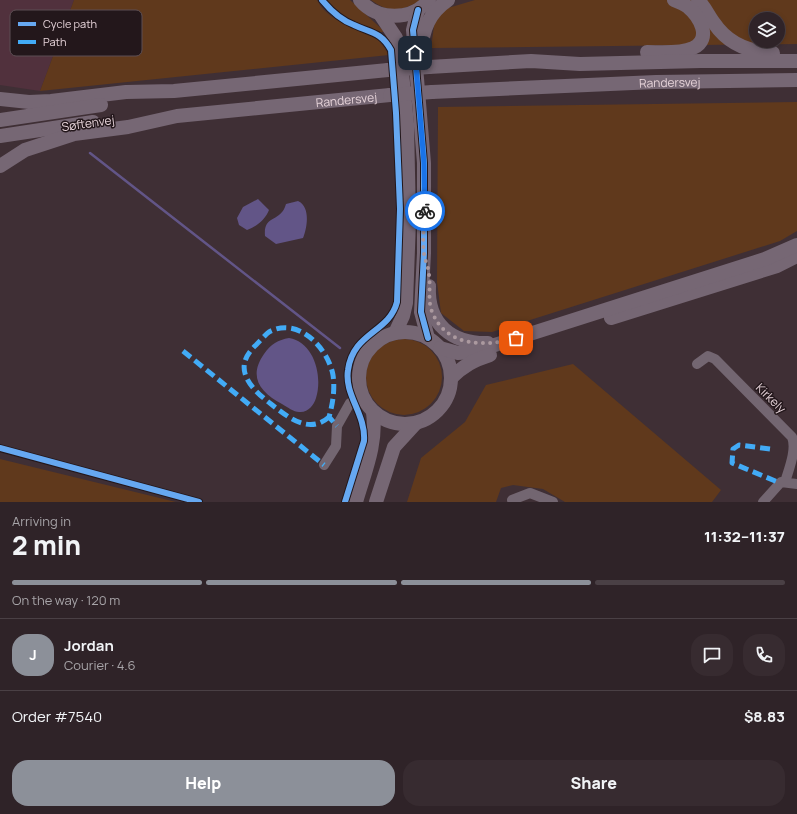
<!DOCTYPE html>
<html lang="en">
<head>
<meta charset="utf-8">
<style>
  :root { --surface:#2f2328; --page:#372b30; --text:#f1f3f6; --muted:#a7a4a8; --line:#4a4045; --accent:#8c9099 }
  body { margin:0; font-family:Manrope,sans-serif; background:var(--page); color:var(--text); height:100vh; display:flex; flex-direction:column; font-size:15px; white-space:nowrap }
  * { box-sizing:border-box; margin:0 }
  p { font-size:13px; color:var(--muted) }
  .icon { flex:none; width:22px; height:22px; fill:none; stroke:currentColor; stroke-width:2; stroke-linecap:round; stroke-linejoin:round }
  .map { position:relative; height:502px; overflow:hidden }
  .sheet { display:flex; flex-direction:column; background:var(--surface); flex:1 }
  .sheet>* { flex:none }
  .tools { position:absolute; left:749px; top:12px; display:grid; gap:8px }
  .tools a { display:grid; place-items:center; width:36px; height:36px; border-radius:50%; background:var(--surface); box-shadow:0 2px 6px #0003,0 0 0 1px var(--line); font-size:20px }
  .pin { position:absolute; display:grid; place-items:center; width:34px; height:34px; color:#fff; margin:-17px; border-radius:8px; box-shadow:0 2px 6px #0006 }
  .courier { position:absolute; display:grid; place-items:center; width:40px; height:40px; margin:-20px; border:3px solid #1a73e8; border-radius:50%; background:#fff; color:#222; box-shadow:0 1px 5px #0007 }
  .head em { font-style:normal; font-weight:800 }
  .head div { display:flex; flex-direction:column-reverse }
  .head { display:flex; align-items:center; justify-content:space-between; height:68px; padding:0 12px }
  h1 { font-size:26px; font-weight:800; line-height:30px }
  .bar { display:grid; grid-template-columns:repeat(4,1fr); gap:6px 4px; align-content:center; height:48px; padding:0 12px }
  .bar i { height:5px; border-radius:3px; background:var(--line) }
  .bar .on { background:var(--accent) }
  .bar p { grid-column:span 4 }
  .line { display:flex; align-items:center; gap:10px; padding:0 12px; border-top:1px solid var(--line) }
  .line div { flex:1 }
  .round { display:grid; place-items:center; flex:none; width:42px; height:42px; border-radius:16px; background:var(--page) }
  .primary-button { display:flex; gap:8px; margin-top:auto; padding:8px 12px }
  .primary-button a { flex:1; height:46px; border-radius:16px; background:var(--accent); color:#fff; font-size:16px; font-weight:800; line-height:46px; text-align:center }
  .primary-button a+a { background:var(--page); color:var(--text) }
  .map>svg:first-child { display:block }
</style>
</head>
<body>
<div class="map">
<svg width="797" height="502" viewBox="0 0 797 502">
  <rect width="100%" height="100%" fill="#3f2f35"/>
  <!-- built -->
  <path fill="#51313d" d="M 0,0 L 74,0 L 40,91 L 0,85 Z"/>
  <!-- green -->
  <path fill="#60391c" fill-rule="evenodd" d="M 74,0 L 317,0 C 332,28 365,25 380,42 C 384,46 386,51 389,55 L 40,91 Z
    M 327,0 L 350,0 L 385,32 L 381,32 C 361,24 341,18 327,0 Z
    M 371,0 L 421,0 C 402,11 390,14 371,0 Z
    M 475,0 L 797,0 L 797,44 L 431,48 L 435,19 L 448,8 ZM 756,19 L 778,19 L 778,41 L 756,41 Z
    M 797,102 L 797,231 L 780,241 L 492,332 L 464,331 L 441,313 L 437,282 L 438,107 Z
    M366 377a38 38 0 1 1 76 0a38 38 0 1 1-76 0Z
    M 573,364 L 721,490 L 712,502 L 565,502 L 543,489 L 513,485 L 501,488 L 496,502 L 407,502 L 421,458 L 465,422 L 486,385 Z
    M 0,459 L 176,502 L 0,502 Z"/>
  <!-- water -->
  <path fill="#625587" d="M 258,199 L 269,210 C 265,220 257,226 247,230 L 239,225 L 237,218 L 243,207 Z
    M 298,201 C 311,207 307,228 303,238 L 276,244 L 265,236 C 263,214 281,223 286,204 Z
    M 289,338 C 314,342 323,376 316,398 C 314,405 308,413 299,412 C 294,412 287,407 282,404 C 260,392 248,377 264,354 C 271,344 278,340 289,338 Z"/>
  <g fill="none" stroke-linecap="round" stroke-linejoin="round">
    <!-- stream -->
    <path stroke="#625587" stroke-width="2.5" d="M 90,153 L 340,348"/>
    <!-- street -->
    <path stroke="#736671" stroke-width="10" d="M 697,364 L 708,356 L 715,359 L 792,437 C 797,449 789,469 785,482
      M 324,465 L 336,446 L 337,426 L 350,403 L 362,396
      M 512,500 L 530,493 L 553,502
      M 763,502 L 781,482 L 797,484"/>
    <!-- secondary -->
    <g stroke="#766774" stroke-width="14">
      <path d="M 360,0 C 377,21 412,21 429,0"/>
      <path d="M 698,0 C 705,7 708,15 714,23 C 728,44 749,52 773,53"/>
      <path d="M 418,10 L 413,30 L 424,163 L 424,253 L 421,312 L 428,338"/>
      <path d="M 380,14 L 396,38 L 400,52 L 407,124 L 409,221 L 406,303 L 403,316 L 395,333"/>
      <path d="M 421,51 C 423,29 429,13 448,0"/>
      <path d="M 647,52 C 661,52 680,54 693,48 C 713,39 699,16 688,7 C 684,4 679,2 674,0"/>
      <path d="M 429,67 L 531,61 L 580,64 L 701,61 L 797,61"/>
      <path id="s1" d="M 432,92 L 656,82 L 797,80"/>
      <path d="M 0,99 L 29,102 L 51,101 L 126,92 L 174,91 L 388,70"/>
      <path d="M 0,120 L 101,105"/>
      <path d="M 0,136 L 93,122"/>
      <path id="s2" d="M 0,166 L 25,150 L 74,134 L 128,127 L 177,116 L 390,95"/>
      <path d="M 429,286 C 427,324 452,344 488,343"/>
      <path d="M 611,318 L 777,266 L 797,256"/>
      <circle cx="405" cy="378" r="46"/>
      <path d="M 440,348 L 458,353 L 473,352 L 765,259 L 797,245"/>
      <path d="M 451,378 C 463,366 474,360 490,355"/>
      <path d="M 356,502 C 365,471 377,444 373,412"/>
      <path d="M 376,502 L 394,447 L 416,423"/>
    </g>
    <!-- secondary-bridge -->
    <path stroke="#766774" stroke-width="14" d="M 388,70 L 429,67
      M 390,95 L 432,92"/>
    <!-- quiet -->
    <path stroke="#42abf6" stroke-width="5" stroke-dasharray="10 5" stroke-linecap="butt" d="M 183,351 L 324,465
      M 329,417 C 309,435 288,417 271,404 C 250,388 231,368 256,345 C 260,341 265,335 269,332 C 298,316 328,348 333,375 C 335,389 333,403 329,417 L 337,426
      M 770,449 L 739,445 L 733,449 L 732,463 L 780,483"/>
    <!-- cycleway casing -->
    <g stroke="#23171b" stroke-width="8">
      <path id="cycleway" d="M 322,0 C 331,11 341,20 354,25 C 371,33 381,32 391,50 L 396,113 L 400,209 L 397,302 C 389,333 353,332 348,370 C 344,395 366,414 364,441 L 345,502
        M 418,10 L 413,30 L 424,163 L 424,253 L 421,312 L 428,338
        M 0,448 L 199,502"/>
    </g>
    <!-- cycleway -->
    <use href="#cycleway" stroke="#66a8f1" stroke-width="6"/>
  </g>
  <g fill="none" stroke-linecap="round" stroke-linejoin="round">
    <!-- done -->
    <path stroke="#ab999f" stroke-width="4" stroke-dasharray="0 7.2" d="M 425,211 C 424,225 422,240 424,254 C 425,261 429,268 429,275 C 431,288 427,302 433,314 C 447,347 487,347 516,338"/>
    <!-- route -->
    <path stroke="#1a73e8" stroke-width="5" d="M 415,53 L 424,163 L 425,211"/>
  </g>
  <g text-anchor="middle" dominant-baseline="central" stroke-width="3" stroke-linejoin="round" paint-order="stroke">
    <!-- street labels -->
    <g font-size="12" fill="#e5d2d8" stroke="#23171b">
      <text stroke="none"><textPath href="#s1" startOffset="238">Randersvej</textPath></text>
      <text stroke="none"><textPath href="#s2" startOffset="356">Randersvej</textPath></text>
      <text transform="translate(88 123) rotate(-8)">Søftenvej</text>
      <text transform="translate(771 398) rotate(45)">Kirkely</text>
    </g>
  </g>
  <!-- legend -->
  <rect x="10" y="10" width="132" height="46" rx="6" fill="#23171b" stroke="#5d4f54" stroke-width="1"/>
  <rect x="18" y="22" width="18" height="4" fill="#66a8f1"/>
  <rect x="18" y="40" width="18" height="4" fill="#42abf6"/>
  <g font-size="11" fill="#e5d2d8">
    <text x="43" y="28">Cycle path</text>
    <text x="43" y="46">Path</text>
  </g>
</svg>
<div class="tools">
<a><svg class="icon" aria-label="layers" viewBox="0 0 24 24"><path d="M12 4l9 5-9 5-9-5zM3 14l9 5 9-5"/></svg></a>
</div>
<div class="pin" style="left:516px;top:338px;background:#ea580c"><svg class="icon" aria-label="bag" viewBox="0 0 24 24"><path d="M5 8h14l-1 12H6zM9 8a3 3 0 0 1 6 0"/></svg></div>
<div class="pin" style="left:415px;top:53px;background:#1f2937"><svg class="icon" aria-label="home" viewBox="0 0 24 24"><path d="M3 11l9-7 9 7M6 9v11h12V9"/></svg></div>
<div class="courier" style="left:425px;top:211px"><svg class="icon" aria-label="bike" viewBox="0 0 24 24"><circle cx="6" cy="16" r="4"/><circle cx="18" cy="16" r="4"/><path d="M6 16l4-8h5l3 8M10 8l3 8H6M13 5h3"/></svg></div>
</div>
<section class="sheet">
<div class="head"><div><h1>2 min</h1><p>Arriving in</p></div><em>11:32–11:37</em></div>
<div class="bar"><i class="on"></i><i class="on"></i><i class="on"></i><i></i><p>On the way · 120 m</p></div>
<div class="line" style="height:72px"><b class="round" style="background:var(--accent);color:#fff">J</b><div><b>Jordan</b><p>Courier · 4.6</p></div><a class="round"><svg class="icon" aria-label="chat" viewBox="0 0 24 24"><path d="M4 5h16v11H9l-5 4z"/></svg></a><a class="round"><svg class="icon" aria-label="phone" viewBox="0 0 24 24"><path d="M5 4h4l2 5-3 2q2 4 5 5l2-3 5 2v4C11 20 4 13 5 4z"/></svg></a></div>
<div class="line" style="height:52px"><div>Order #7540</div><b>$8.83</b></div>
<div class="primary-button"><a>Help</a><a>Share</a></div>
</section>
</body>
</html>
